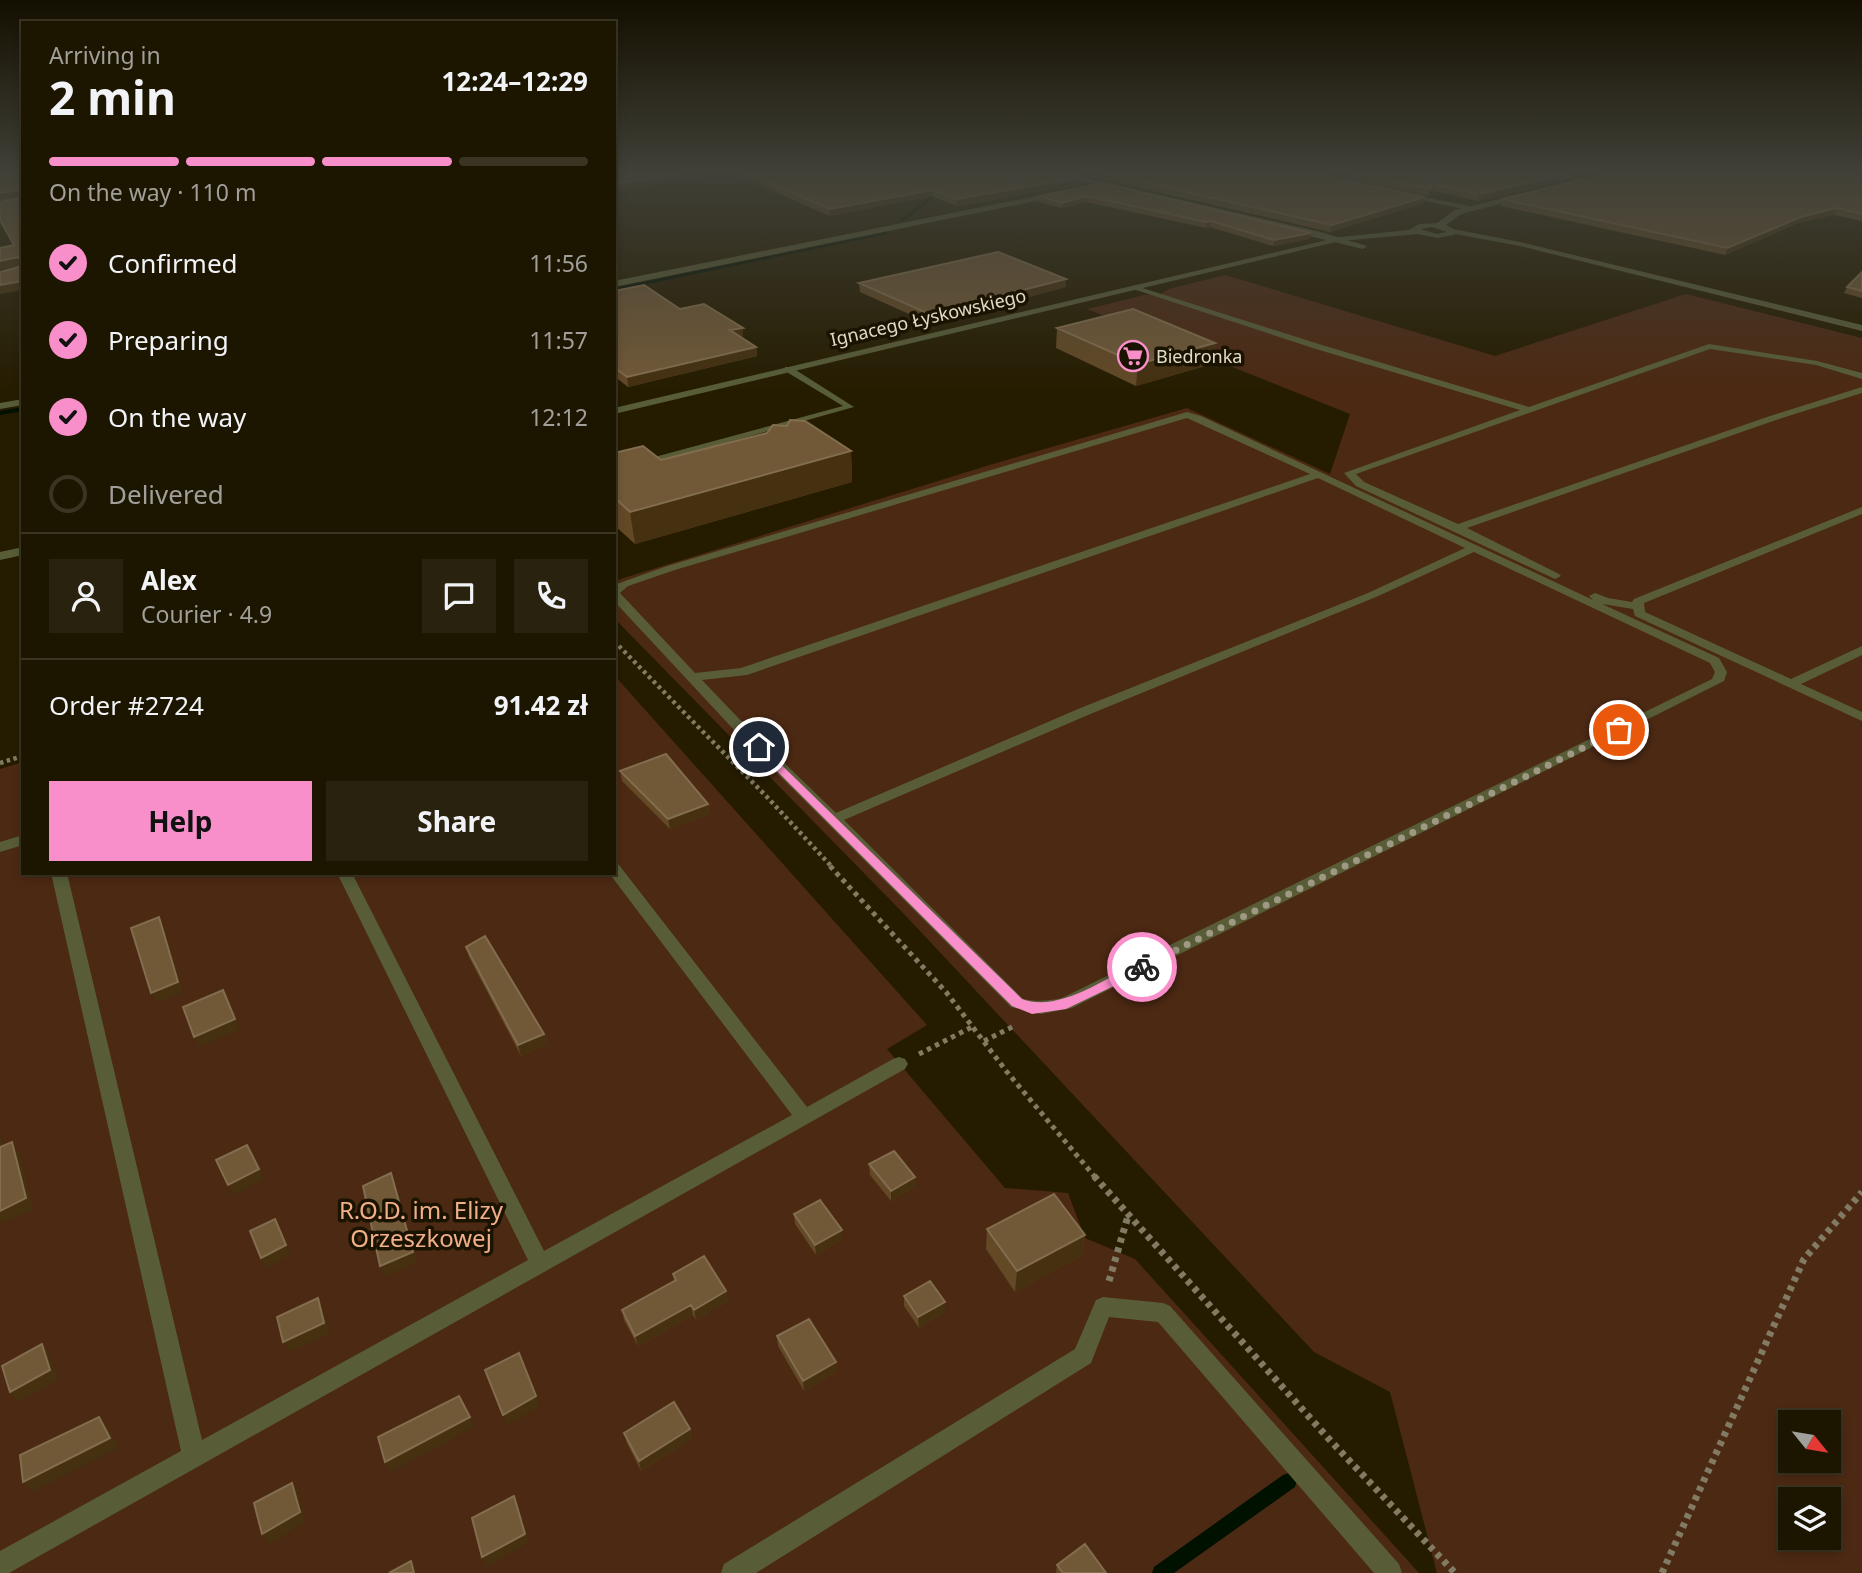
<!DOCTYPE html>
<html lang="en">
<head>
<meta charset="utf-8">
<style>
  :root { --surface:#1c1500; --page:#29220f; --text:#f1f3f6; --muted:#a09f99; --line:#3a3422; --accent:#f98fca }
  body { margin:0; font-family:"Noto Sans",sans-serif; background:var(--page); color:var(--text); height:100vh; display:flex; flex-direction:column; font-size:26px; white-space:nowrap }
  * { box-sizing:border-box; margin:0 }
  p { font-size:23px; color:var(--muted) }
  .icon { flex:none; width:38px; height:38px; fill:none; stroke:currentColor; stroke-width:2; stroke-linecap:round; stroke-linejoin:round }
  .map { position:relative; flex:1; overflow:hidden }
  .drawer { position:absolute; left:21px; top:21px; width:595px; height:854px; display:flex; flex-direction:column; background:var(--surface); border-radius:0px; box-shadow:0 4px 10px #0003,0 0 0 2px var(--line) }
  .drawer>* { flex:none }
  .needle { width:46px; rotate:120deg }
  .controls { position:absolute; left:1778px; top:1410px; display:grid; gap:14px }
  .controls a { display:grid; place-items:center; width:63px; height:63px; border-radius:0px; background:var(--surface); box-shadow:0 4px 10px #0003,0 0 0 2px var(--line); font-size:35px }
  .pin { position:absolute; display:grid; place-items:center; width:60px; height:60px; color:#fff; margin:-30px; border:4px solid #fff; border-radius:50%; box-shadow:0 2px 7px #0007 }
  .courier { position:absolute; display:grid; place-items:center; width:70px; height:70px; margin:-35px; border:5px solid #f98fca; border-radius:50%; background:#fff; color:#222; box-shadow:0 2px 9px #0007 }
  .summary em { font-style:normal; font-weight:700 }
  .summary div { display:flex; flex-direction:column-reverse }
  .summary { display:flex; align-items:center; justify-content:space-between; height:119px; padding:0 28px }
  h1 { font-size:46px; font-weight:700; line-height:52px }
  .bar { display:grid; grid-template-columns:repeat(4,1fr); gap:10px 7px; align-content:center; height:84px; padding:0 28px }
  .bar i { height:9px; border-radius:5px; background:var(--line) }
  .bar .current { background:var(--accent) }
  .bar p { grid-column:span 4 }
  .line { display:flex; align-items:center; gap:18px; padding:0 28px; border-top:2px solid var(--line) }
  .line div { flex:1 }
  .round { display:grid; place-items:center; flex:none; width:74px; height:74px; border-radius:0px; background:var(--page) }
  ol { padding:0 28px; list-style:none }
  li { display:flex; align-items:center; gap:21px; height:77px }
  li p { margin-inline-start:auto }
  li .icon { padding:7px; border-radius:50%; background:var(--accent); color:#111; stroke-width:4 }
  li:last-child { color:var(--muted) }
  li i { width:38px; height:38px; border:4px solid var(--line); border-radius:50% }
  .cta { display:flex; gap:14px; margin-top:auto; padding:14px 28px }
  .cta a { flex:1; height:80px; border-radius:0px; background:var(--accent); color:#111; font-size:28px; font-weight:700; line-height:80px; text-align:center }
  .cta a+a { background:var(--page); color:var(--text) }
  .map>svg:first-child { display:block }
</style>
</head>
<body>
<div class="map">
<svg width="1862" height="1573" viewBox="0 0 1862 1573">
  <rect width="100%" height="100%" fill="#251c00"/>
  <!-- green -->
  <path fill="#4c2913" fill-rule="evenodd" d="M 1225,275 L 1495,356 L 1686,294 L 1862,338 L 1862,1573 L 1437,1573 L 1390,1392 L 1314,1352 L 905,915 L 614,618 L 614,581 L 993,464 L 1187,408 L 1330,474 L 1350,414 L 1087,309 L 1144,295 L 1159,295 L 1169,289 ZM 1790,1423 L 1829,1423 L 1829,1461 L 1790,1461 ZM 1790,1500 L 1829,1500 L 1829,1538 L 1790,1538 Z
    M 614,675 L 927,1025 L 887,1049 L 1005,1188 L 1068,1193 L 1085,1238 L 1135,1259 L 1419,1573 L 0,1573 L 0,769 L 23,762 L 23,873 L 614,873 Z"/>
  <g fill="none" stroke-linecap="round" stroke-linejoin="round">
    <!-- stream -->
    <path fill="#011100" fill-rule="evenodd" d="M 940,189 L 943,190 L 905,221 L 901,221 L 901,219 Z
      M 886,232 L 888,234 L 614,291 L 614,288 Z
      M 23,407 L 23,411 L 0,415 L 0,411 Z
      M 1289,1473 L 1295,1475 L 1297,1481 L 1295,1487 L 1174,1573 L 1152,1573 L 1154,1567 L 1283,1475 Z"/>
    <!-- path-far2 -->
    <path stroke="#827b64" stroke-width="4.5" stroke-dasharray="3.5 3.5" stroke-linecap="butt" d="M 614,641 L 767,797 L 832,867
      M 0,763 L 23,756"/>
    <!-- path-far1 -->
    <path stroke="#827b64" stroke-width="5" stroke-dasharray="4.5 4.5" stroke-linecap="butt" d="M 830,866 L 946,992 L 1007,1072 L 1095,1177
      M 984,1041 L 1014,1026
      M 919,1054 L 972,1027"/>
    <!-- path -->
    <path stroke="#827b64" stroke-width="7" stroke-dasharray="5 5" stroke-linecap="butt" d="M 1094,1176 L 1328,1438 L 1455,1573
      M 1109,1281 L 1128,1216
      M 1662,1573 L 1804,1259 L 1862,1192"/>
    <!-- service -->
    <path fill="#585d38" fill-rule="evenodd" d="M 1133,285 L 1322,345 L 1529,407 L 1709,344 L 1817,361 L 1862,373 L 1862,379 L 1816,365 L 1710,349 L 1356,474 L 1364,482 L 1458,524 L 1770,416 L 1862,387 L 1862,393 L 1776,420 L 1467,528 L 1559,574 L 1561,576 L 1555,579 L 1356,486 L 1344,473 L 1520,410 L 1316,349 L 1133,289 Z
      M 785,367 L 791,367 L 854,407 L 614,474 L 614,468 L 843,406 L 785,371 Z
      M 1187,412 L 1201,416 L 1593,600 L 1589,596 L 1595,593 L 1608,598 L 1632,602 L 1634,599 L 1862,507 L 1862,514 L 1644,603 L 1645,612 L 1791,679 L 1862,646 L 1862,655 L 1801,684 L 1862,712 L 1862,721 L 1635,616 L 1633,609 L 1602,604 L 1719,658 L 1727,672 L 1724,681 L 1072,1008 L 1041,1014 L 1011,1007 L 735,731 L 614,601 L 614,585 L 667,566 ZM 1187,418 L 1310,474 L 741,668 L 695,673 L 620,593 L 628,586 L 675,570 ZM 1318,478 L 1465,548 L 1368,593 L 1078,709 L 836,813 L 745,725 L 702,680 L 747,675 ZM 1474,552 L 1710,663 L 1715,672 L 1712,679 L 1062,998 C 1049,1001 1036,1002 1023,999 L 844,820 L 1088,715 L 1376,597 Z
      M 23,835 L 23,845 L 0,852 L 0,842 Z
      M 614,864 L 619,865 L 807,1107 L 893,1059 L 899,1057 L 905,1059 L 908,1064 L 905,1069 L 9,1573 L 0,1573 L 0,1551 L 181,1451 L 51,873 L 67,873 L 202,1440 L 528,1260 L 337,873 L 352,873 L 544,1251 L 792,1115 L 609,873 L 614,873 Z
      M 1103,1297 L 1163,1303 L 1170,1306 L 1399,1564 L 1402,1573 L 1374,1573 L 1158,1322 L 1109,1317 L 1091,1363 L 756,1573 L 721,1573 L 724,1564 L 1075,1349 L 1096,1300 Z"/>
    <!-- minor -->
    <path fill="#585d38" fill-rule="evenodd" d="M 1038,170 L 1051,170 L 1317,231 L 1367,246 L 1363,249 Z
      M 1527,170 L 1541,170 L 1589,180 L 1585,182 Z
      M 1062,191 L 1065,195 L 614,287 L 614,281 Z
      M 1398,192 L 1469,206 L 1473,208 L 1469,210 L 1401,196 Z
      M 1453,229 L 1520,242 L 1862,325 L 1862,331 L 1520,246 L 1450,233 Z
      M 23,399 L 23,405 L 0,409 L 0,403 Z"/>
    <!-- tertiary -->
    <path fill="#585d38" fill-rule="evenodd" d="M 1524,193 L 1527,197 L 1461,214 L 1446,225 L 1457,231 L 1454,235 L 1437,238 L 1418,234 L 1340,241 L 614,414 L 614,408 L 1340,237 L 1409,230 L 1419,224 L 1437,223 L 1455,210 ZM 1432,227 L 1447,232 L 1437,234 L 1420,229 Z
      M 23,547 L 23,555 L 0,560 L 0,552 Z"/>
  </g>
  <!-- wall -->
  <path fill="#634926" d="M 647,170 L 1052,170 L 1081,184 L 957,206 L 932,196 L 830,216 L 729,172 Z
    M 1062,170 L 1296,170 L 1425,197 L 1424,203 L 1330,232 Z
    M 1304,170 L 1545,170 L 1566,174 L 1564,180 L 1478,201 L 1430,190 L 1429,196 Z
    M 1553,170 L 1610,170 L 1583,176 Z
    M 1862,170 L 1862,221 L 1834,215 L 1798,223 L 1725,255 L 1501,206 L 1502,199 Z
    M 1103,183 L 1311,233 L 1310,239 L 1273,246 L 1210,227 L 1206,228 L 1087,202 L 1061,208 L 1039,202 L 1039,196 Z
    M 1862,272 L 1862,298 L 1844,293 L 1847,287 Z
    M 1066,279 L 1066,287 L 929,323 L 860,292 L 859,283 Z
    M 614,291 L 743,328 L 743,336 L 740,337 L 756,347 L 757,356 L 628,387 L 614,376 Z
    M 1057,328 L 1215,343 L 1212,364 L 1136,386 L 1056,348 Z
    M 851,451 L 852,482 L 635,544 L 614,525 L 614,453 L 661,460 Z
    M 620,771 L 708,804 L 709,814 L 670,829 L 622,781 Z
    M 466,947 L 544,1034 L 547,1044 L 521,1056 L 469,957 Z
    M 869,1164 L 915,1187 L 891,1201 L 870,1175 Z
    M 794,1214 L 842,1230 L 842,1240 L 816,1255 L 795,1224 Z
    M 987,1229 L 1085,1235 L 1082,1255 L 1015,1292 L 986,1249 Z
    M 673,1274 L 726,1291 L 728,1301 L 696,1320 L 693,1315 L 638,1346 L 624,1320 L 622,1310 L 674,1281 Z
    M 904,1296 L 945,1302 L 945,1312 L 919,1328 L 904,1306 Z
    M 777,1336 L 836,1362 L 836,1372 L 804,1391 L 778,1346 Z
    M 690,1429 L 692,1439 L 641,1471 L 627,1443 L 624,1433 Z
    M 1057,1565 L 1106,1573 L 1056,1573 Z"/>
  <!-- shaded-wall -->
  <path fill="#453010" d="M 614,170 L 635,170 L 614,173 Z
    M 704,170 L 729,170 L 729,172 L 614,190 L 614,184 Z
    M 1585,170 L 1610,170 L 1583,176 Z
    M 1566,174 L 1564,180 L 1478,201 L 1479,194 Z
    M 1082,177 L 1081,184 L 957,206 L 957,199 Z
    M 20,190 L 23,197 L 0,201 L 0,193 Z
    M 932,190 L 932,196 L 830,216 L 830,209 Z
    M 1087,196 L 1087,202 L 1061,208 L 1062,203 Z
    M 1425,197 L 1424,203 L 1330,232 L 1332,225 Z
    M 1837,208 L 1834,215 L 1798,223 L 1725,255 L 1727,248 L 1801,217 Z
    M 1211,221 L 1210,227 L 1206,228 L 1206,222 Z
    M 1311,233 L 1310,239 L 1273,246 L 1274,240 Z
    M 19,257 L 23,265 L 0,270 L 0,261 Z
    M 1066,279 L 1066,287 L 929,323 L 929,314 Z
    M 23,281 L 23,290 L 0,294 L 0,285 Z
    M 743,328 L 743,336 L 730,339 L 730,330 Z
    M 1215,343 L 1212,364 L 1136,386 L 1138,364 Z
    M 756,347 L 757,356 L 628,387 L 627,377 Z
    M 851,451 L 852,482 L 635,544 L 630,512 Z
    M 708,804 L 709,814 L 670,829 L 668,819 Z
    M 159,917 L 164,928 L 183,992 L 157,1003 L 151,993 Z
    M 223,990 L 240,1029 L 199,1047 L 194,1037 Z
    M 544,1034 L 547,1044 L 521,1056 L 518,1045 Z
    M 0,1132 L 6,1158 L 0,1150 Z
    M 12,1142 L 19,1153 L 33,1209 L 0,1224 L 0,1211 Z
    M 259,1169 L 264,1179 L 234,1195 L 228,1185 Z
    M 391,1173 L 395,1183 L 417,1262 L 385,1276 L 380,1266 Z
    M 915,1177 L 915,1187 L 891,1201 L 891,1191 Z
    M 275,1219 L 291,1255 L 266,1268 L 261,1258 Z
    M 842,1230 L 842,1240 L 816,1255 L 815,1245 Z
    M 1085,1235 L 1082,1255 L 1015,1292 L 1017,1271 Z
    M 726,1291 L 728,1301 L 696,1320 L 694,1310 Z
    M 318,1298 L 323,1309 L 330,1333 L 289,1352 L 283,1342 Z
    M 945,1302 L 945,1312 L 919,1328 L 918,1317 Z
    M 691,1305 L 693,1315 L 638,1346 L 635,1336 Z
    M 42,1344 L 49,1354 L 58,1380 L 18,1402 L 10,1392 Z
    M 836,1362 L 836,1372 L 804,1391 L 803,1381 Z
    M 536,1396 L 540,1406 L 507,1425 L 503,1415 Z
    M 99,1417 L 107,1426 L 118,1448 L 32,1492 L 23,1482 Z
    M 470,1417 L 474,1427 L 391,1472 L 385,1462 Z
    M 690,1429 L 692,1439 L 641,1471 L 639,1461 Z
    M 292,1483 L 298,1493 L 306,1522 L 269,1544 L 262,1534 Z
    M 514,1496 L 518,1506 L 529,1543 L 487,1566 L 482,1557 Z"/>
  <!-- building -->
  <path fill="#715938" stroke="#826d4e" stroke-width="2" d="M 0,170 L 23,170 L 23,197 L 20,190 L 0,193 Z
    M 647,170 L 704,170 L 614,184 L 614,176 Z
    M 738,170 L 1052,170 L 1082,177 L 957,199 L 932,190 L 830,209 Z
    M 1089,170 L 1296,170 L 1425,197 L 1332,225 Z
    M 1335,170 L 1545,170 L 1566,174 L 1479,194 L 1431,184 L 1430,189 Z
    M 1622,170 L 1862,170 L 1862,214 L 1837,208 L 1801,217 L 1727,248 L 1502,199 Z
    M 1103,183 L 1311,233 L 1274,240 L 1211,221 L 1206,222 L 1087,196 L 1062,203 L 1039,196 Z
    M 23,197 L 23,281 L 0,285 L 0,272 L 22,266 L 19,257 L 0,261 L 0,248 L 14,245 L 0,220 L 0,202 Z
    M 998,252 L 1066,279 L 929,314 L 859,283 Z
    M 1862,272 L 1862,291 L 1847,287 Z
    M 644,285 L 680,309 L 704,304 L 743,328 L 730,330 L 756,347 L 627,377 L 614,367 L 614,291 Z
    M 1133,309 L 1215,343 L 1138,364 L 1057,328 Z
    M 790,420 L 805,421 L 851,451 L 630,512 L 614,497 L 614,453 L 643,446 L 661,460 L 669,458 L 767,433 L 773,425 L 787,426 Z
    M 666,754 L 708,804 L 668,819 L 620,771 Z
    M 159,917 L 178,982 L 151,993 L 131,928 Z
    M 485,936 L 544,1034 L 518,1045 L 466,947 Z
    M 223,990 L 235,1019 L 194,1037 L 183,1007 Z
    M 12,1142 L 26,1198 L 0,1211 L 0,1147 Z
    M 247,1145 L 259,1169 L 228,1185 L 216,1160 Z
    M 894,1151 L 915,1177 L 891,1191 L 869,1164 Z
    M 391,1173 L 413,1252 L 380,1266 L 363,1186 Z
    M 1054,1194 L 1085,1235 L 1017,1271 L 987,1229 Z
    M 820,1200 L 842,1230 L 815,1245 L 794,1214 Z
    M 275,1219 L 286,1245 L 261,1258 L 250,1231 Z
    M 704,1256 L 726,1291 L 694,1310 L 691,1305 L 635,1336 L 622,1310 L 676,1280 L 673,1274 Z
    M 930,1281 L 945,1302 L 918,1317 L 904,1296 Z
    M 318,1298 L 324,1323 L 283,1342 L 277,1317 Z
    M 809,1319 L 836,1362 L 803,1381 L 777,1336 Z
    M 42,1344 L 50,1370 L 10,1392 L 2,1366 Z
    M 519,1353 L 536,1396 L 503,1415 L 485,1370 Z
    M 459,1396 L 470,1417 L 385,1462 L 378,1437 Z
    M 674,1402 L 690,1429 L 639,1461 L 624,1433 Z
    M 99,1417 L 110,1438 L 23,1482 L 20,1455 Z
    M 292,1483 L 300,1512 L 262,1534 L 254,1503 Z
    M 514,1496 L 525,1534 L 482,1557 L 472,1518 Z
    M 1085,1544 L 1106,1573 L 1063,1573 L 1057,1565 Z
    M 411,1561 L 414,1573 L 389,1573 Z"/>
  <!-- sky -->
  <linearGradient id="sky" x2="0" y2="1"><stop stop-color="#140f00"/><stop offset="0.44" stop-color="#404037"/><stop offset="1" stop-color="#404037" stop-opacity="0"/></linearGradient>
  <rect width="1862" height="390" fill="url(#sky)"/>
  <!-- route -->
  <path fill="#f98fca" d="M 759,743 L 1022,999 C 1057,1013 1105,979 1137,963 L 1147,963 L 1147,970 L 1066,1009 L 1032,1014 L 1012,1006 L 753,747 Z"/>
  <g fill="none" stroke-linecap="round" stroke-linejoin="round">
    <!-- done -->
    <path stroke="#9f9883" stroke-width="7" stroke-dasharray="0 12.6" d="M 1142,967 L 1619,730"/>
  </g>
  <!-- icons -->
  <defs>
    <g id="supermarket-ring" transform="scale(1.575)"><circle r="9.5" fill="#1a1300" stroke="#f98fca" stroke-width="1.5"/><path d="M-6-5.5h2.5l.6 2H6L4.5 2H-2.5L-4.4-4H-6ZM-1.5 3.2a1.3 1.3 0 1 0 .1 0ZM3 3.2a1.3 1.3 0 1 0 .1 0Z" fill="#f98fca"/></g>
  </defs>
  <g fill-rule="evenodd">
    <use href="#supermarket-ring" x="1133" y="356"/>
  </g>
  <g text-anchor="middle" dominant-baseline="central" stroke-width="7" stroke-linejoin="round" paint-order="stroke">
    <!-- far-street labels -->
    <g font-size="18" fill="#e1dbc9" stroke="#1a1300">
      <text transform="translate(928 317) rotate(-13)">Ignacego Łyskowskiego</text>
    </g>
    <!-- far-poi labels -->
    <g font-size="18" fill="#e1dbc9" stroke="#1a1300" text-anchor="start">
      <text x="1156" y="356">Biedronka</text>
    </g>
    <!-- near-park labels -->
    <g font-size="24" fill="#f1ae88" stroke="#1a1300">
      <text x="421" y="1209">R.O.D. im. Elizy<tspan x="421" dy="28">Orzeszkowej</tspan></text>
    </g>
  </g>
</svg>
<div class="controls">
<a><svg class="needle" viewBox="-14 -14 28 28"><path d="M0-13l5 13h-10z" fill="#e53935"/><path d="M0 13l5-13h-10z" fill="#a09f99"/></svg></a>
<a><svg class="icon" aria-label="layers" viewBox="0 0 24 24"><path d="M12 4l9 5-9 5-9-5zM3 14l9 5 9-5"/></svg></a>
</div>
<div class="pin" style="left:1619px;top:730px;background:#ea580c"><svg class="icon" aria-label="bag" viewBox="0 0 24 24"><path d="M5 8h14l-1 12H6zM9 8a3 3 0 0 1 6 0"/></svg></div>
<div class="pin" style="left:759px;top:747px;background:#1f2937"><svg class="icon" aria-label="home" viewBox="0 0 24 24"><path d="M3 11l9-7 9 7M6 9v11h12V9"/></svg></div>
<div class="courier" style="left:1142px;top:967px"><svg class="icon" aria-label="bike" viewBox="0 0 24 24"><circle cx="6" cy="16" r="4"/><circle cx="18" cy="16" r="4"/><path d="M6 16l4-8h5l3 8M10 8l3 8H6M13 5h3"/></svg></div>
<section class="drawer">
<div class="summary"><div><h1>2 min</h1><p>Arriving in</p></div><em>12:24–12:29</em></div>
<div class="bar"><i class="current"></i><i class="current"></i><i class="current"></i><i></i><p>On the way · 110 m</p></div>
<ol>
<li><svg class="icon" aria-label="check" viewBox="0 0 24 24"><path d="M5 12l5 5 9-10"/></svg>Confirmed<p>11:56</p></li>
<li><svg class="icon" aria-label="check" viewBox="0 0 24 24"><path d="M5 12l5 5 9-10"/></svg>Preparing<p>11:57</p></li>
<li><svg class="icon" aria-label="check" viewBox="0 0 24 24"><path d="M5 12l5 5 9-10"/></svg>On the way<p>12:12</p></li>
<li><i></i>Delivered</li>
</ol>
<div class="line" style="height:126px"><a class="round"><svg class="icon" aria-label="person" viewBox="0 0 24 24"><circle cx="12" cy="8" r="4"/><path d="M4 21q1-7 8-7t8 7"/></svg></a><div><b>Alex</b><p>Courier · 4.9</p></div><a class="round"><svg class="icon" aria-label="chat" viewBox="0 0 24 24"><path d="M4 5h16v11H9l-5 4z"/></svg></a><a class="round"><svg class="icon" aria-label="phone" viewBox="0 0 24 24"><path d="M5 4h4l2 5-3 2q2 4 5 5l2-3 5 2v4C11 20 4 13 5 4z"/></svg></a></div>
<div class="line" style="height:91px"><div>Order #2724</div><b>91.42 zł</b></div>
<div class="cta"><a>Help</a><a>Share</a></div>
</section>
</div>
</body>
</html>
